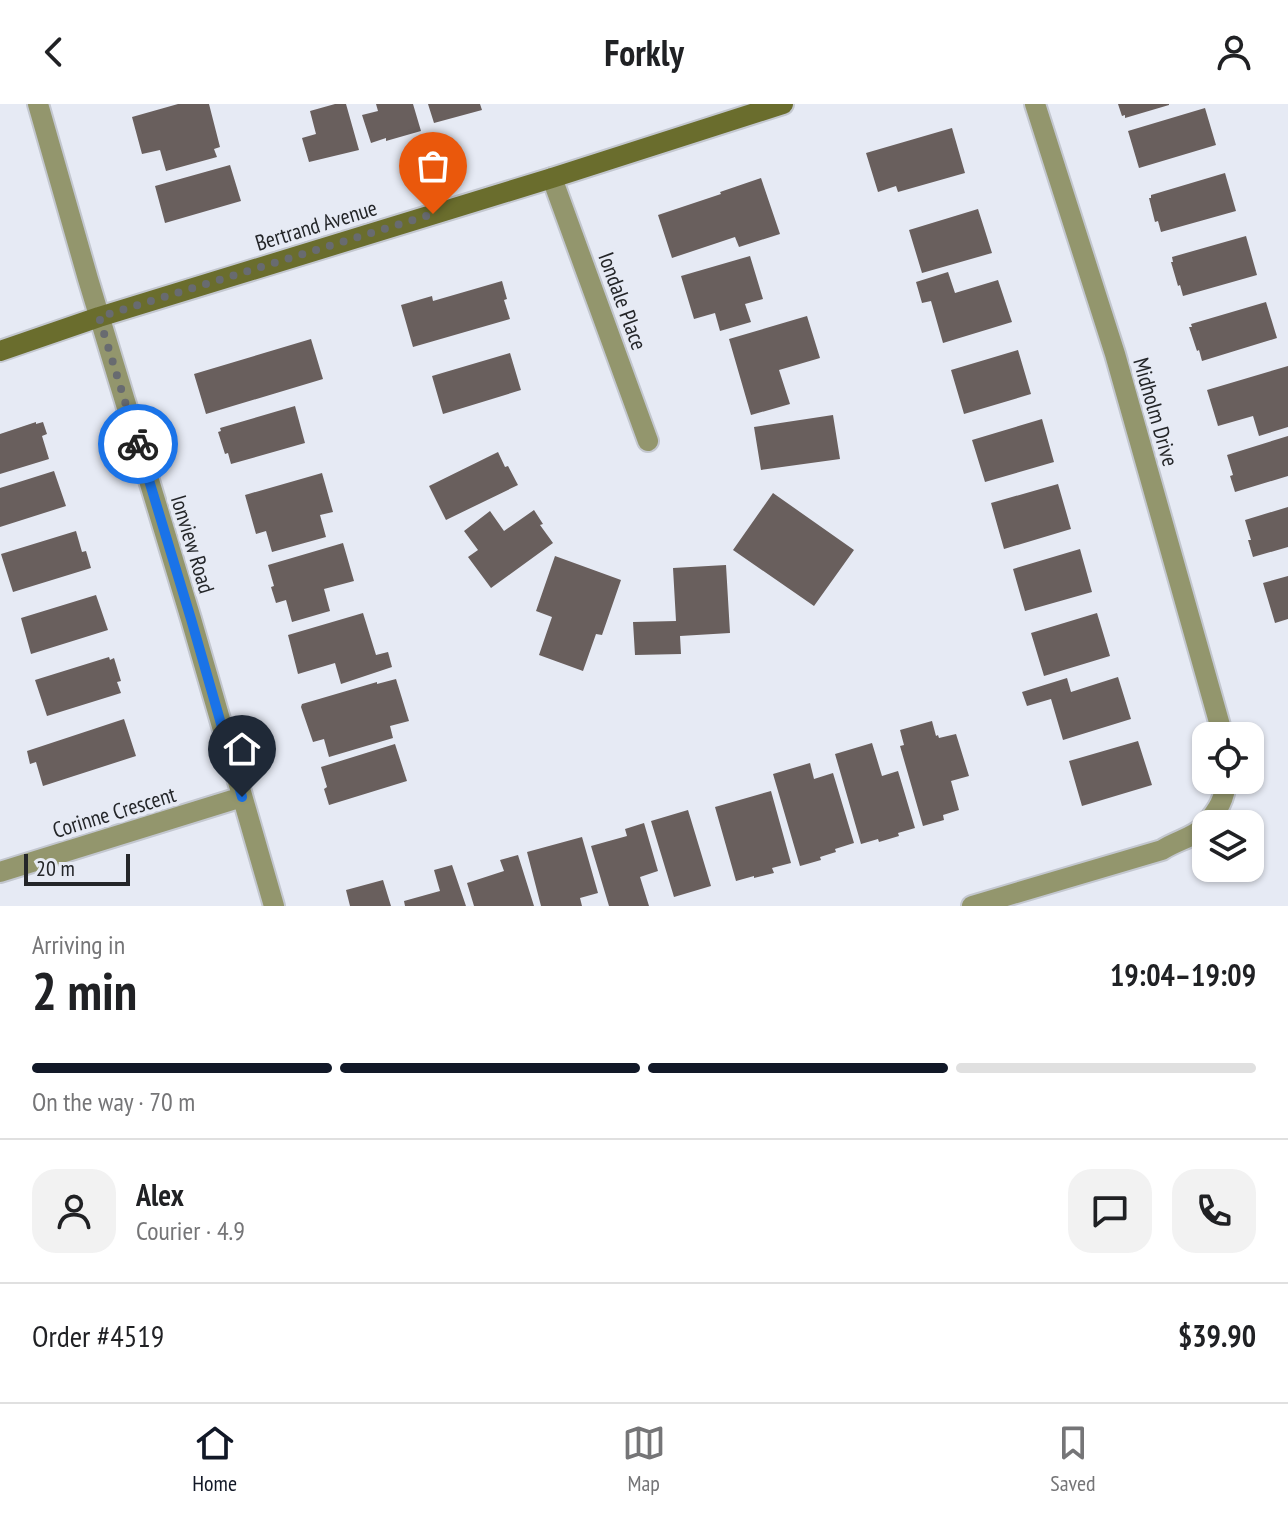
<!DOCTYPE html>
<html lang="en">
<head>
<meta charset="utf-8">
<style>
  :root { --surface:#fff; --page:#f2f2f2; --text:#202124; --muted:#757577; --line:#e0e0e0; --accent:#111827 }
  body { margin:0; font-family:"PT Sans Narrow",sans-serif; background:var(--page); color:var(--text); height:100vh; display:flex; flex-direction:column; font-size:30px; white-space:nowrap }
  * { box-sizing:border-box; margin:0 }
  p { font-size:26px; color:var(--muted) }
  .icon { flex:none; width:44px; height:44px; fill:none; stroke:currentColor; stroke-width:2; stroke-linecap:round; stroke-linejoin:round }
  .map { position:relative; height:802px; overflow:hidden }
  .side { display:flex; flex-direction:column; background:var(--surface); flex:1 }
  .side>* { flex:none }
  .tools { position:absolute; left:1192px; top:618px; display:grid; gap:16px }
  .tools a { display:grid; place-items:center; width:72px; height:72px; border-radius:16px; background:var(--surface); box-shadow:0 2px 6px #0004; font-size:40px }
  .scale { position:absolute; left:24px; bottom:20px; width:106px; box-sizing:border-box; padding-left:8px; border:4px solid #242629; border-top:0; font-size:22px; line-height:28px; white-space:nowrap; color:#242629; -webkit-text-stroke:6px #e6eaf4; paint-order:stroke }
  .pin { position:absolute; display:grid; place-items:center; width:68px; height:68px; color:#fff; margin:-82px -34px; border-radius:50% 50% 50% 0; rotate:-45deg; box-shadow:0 0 8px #0007 }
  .pin .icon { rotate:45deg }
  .courier { position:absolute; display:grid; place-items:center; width:80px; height:80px; margin:-40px; border:6px solid #1a73e8; border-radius:50%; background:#fff; color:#222; box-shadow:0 2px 10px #0007 }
  .head em { font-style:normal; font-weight:600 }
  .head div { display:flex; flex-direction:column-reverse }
  .head { display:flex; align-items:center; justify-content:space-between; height:136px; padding:0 32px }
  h1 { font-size:52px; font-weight:600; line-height:60px }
  .bar { display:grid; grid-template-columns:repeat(4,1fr); gap:12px 8px; align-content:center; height:96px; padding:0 32px }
  .bar i { height:10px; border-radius:6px; background:var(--line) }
  .bar .active { background:var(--accent) }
  .bar p { grid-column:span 4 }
  .line { display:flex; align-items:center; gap:20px; padding:0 32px; border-top:2px solid var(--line) }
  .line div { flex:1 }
  .round { display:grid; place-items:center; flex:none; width:84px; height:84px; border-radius:24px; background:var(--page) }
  header { display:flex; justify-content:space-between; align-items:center; height:104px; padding:0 32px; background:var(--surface); font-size:36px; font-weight:600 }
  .dock { display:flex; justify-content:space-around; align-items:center; height:112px; border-top:2px solid var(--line); background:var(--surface); font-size:22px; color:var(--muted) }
  .dock a { display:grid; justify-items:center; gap:4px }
  .dock .active { color:var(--accent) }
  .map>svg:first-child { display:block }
</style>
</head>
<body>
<header><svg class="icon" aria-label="back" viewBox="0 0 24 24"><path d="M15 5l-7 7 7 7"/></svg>Forkly<svg class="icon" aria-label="person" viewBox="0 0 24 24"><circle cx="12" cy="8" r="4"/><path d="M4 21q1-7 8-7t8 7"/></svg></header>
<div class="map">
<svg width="1288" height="802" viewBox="0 0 1288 802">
  <rect width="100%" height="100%" fill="#e6eaf4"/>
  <!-- building -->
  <path fill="#695f5d" d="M 178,0 L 209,0 L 220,43 L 214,45 L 217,53 L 166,67 L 160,46 L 142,50 L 132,13 Z
    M 335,0 L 346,0 L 359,46 L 309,58 L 302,34 L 316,30 L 310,7 Z
    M 376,0 L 413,0 L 421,27 L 386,37 L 386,34 L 371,39 L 362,11 L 378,7 Z
    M 428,0 L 480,0 L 482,6 L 434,19 Z
    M 1118,0 L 1169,0 L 1169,1 L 1125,14 L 1125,11 L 1122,12 Z
    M 1205,4 L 1216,41 L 1139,64 L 1128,27 Z
    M 952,24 L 965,69 L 898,88 L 896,82 L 878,88 L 866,49 Z
    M 230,61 L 241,97 L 165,119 L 155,82 Z
    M 1225,69 L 1236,107 L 1161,128 L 1158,117 L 1155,118 L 1149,94 L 1151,94 L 1151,91 Z
    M 761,74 L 780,130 L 739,143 L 735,133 L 672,154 L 658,111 L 721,90 L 720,88 Z
    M 978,105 L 992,149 L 922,169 L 909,126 Z
    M 1246,132 L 1257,171 L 1183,192 L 1180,181 L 1178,182 L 1171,158 L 1173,158 L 1172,153 Z
    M 750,152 L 763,195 L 745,200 L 751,218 L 720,227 L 715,209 L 694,215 L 681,172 Z
    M 948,168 L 955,189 L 998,176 L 1012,218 L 943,239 L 931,197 L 922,199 L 916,178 Z
    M 502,177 L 507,195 L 504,196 L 510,215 L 413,243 L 401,201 L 432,192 L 433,197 Z
    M 1266,198 L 1277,234 L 1202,257 L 1199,246 L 1197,247 L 1189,223 L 1192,223 L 1191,220 Z
    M 807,212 L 820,254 L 779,266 L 790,300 L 751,311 L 729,235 Z
    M 311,235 L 323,275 L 206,310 L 194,270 Z
    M 1018,246 L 1031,290 L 964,310 L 951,266 Z
    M 510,249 L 521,286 L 443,310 L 432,272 Z
    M 1288,262 L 1288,323 L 1259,332 L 1253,312 L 1218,322 L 1207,286 Z
    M 295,302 L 305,339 L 231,360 L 228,349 L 225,350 L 218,328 L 221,327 L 220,324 Z
    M 833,311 L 840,355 L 761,366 L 754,323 Z
    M 1042,315 L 1054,358 L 985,378 L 972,336 Z
    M 36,318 L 36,320 L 43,318 L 47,330 L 42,332 L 49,355 L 0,370 L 0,330 Z
    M 1288,332 L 1288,372 L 1235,388 L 1230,372 L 1233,371 L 1227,351 Z
    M 498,348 L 505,363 L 508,362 L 518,381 L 446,416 L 429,382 Z
    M 54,367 L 66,402 L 0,423 L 0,384 Z
    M 322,369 L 333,408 L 320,411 L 326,433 L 272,448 L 266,427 L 256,430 L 245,391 Z
    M 1058,380 L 1071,425 L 1004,445 L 991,399 Z
    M 773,389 L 854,446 L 814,502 L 733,446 Z
    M 1288,403 L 1288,443 L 1253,453 L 1248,436 L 1251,436 L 1245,416 Z
    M 534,406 L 543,420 L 540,421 L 553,439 L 491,484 L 468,453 L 478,446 L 464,427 L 490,407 L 504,427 Z
    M 76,427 L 82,448 L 86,447 L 91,464 L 13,488 L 1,450 Z
    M 343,439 L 354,477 L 324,485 L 330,507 L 292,518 L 286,496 L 276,499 L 271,483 L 274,482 L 268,461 Z
    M 1080,445 L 1092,488 L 1025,507 L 1013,465 Z
    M 555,452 L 621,476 L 602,531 L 596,530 L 583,567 L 539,551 L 552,513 L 536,507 Z
    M 726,461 L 730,529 L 680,532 L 681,550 L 635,551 L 633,518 L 676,517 L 673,464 Z
    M 1288,472 L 1288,515 L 1275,519 L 1263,479 Z
    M 96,491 L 108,526 L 31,550 L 21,514 Z
    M 363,509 L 376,551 L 388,548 L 392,563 L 341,580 L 335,559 L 298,570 L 288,531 Z
    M 1097,509 L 1110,552 L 1044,572 L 1031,529 Z
    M 109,553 L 110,556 L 114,554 L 121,577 L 117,578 L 121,589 L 47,612 L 35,576 Z
    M 1118,573 L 1131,615 L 1063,636 L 1051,595 L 1027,602 L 1022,588 L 1067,574 L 1071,588 Z
    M 396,575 L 409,617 L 390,622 L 393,634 L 329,653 L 324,635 L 313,638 L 301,603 L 302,600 L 377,578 L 377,580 Z
    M 124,615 L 136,652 L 43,682 L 36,658 L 30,660 L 27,647 Z
    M 932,617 L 936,632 L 938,631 L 939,634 L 956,630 L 969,672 L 951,677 L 959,706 L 943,711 L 944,716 L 923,722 L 900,642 L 904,641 L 900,626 Z
    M 1138,637 L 1152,681 L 1082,702 L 1069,657 Z
    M 872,639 L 882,672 L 898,667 L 915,724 L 898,729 L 899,732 L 879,738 L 878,735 L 861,740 L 835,650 Z
    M 395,640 L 407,677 L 329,701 L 324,685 L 327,683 L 321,663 Z
    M 810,659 L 814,675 L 833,669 L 854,739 L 835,745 L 836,748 L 820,753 L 821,756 L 800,762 L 773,670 Z
    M 771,687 L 791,759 L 772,764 L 774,769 L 754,774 L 754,772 L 736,777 L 715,703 Z
    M 688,706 L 711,782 L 674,793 L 651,717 Z
    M 644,719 L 658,767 L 640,773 L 649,802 L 609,802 L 591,742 L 627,732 L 625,725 Z
    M 582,733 L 598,789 L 580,794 L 582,802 L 541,802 L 527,748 Z
    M 518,751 L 534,802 L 474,802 L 467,779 L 504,767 L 500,756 Z
    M 452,761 L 466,802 L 405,802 L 404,797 L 440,787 L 434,766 Z
    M 383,776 L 391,802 L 350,802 L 346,786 Z"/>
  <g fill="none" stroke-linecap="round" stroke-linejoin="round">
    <!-- street casing -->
    <g stroke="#c3c7cf" stroke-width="24">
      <path id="street" d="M 38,0 L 88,175 L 191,515 L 274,802
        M 1035,0 L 1115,250 L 1223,632
        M 552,74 L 648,337
        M 1206,720 C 1218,706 1225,695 1226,676
        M 0,768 L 242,693
        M 972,802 L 1162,746 C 1177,736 1194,734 1206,721"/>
    </g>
    <!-- secondary casing -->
    <g stroke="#c3c7cf" stroke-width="24">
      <path id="secondary" d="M 0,247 L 99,213 L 552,74 L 783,0"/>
    </g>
    <!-- street -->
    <use href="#street" stroke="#93966d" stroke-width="20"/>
    <!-- secondary -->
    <use href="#secondary" stroke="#6a6d2d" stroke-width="20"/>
  </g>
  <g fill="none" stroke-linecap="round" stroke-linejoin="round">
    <!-- done -->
    <path stroke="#686b70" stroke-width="8" stroke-dasharray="0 14.4" d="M 138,340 L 99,213 L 433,110"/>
    <!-- route -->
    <path stroke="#1a73e8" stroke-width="10" d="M 138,340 L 191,515 L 242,693"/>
  </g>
  <g text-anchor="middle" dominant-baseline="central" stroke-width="8" stroke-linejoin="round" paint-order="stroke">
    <!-- street labels -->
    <g font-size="22" fill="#242629" stroke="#e6eaf4">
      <text transform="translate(316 121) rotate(-17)">Bertrand Avenue</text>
      <text transform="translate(623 197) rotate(70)">Iondale Place</text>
      <text transform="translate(1156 308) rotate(74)">Midholm Drive</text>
      <text transform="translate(193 440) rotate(73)">Ionview Road</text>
      <text transform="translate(114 708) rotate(-17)">Corinne Crescent</text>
    </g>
  </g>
</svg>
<div class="tools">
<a><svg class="icon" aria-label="locate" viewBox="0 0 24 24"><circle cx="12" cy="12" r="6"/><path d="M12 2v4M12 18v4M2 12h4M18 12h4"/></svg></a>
<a><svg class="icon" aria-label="layers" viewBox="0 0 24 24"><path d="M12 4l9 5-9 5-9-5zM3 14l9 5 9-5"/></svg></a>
</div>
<div class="scale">20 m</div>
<div class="pin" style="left:433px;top:110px;background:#ea580c"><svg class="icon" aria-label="bag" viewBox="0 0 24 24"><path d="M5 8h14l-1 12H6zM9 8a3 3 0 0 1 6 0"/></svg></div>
<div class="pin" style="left:242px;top:693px;background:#1f2937"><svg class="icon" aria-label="home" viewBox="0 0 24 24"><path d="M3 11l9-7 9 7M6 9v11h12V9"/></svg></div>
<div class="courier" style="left:138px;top:340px"><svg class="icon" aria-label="bike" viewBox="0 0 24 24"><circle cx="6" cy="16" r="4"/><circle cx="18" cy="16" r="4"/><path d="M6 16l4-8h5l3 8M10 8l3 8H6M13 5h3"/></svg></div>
</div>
<section class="side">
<div class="head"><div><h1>2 min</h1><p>Arriving in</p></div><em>19:04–19:09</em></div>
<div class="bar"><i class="active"></i><i class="active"></i><i class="active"></i><i></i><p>On the way · 70 m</p></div>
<div class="line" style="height:144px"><a class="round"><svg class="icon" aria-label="person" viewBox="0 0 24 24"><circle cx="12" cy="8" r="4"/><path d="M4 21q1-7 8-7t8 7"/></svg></a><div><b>Alex</b><p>Courier · 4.9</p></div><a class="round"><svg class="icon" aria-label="chat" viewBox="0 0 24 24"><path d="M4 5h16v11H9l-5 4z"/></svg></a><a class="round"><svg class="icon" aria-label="phone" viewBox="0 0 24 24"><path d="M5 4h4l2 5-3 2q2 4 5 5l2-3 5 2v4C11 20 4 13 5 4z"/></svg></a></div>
<div class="line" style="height:104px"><div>Order #4519</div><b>$39.90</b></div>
</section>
<nav class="dock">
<a class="active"><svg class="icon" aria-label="home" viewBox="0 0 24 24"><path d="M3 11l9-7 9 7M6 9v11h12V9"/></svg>Home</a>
<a><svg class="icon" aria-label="map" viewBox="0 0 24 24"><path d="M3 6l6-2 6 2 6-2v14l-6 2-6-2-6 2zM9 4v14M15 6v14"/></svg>Map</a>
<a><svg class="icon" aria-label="saved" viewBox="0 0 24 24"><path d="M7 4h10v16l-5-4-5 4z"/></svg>Saved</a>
</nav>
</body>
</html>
